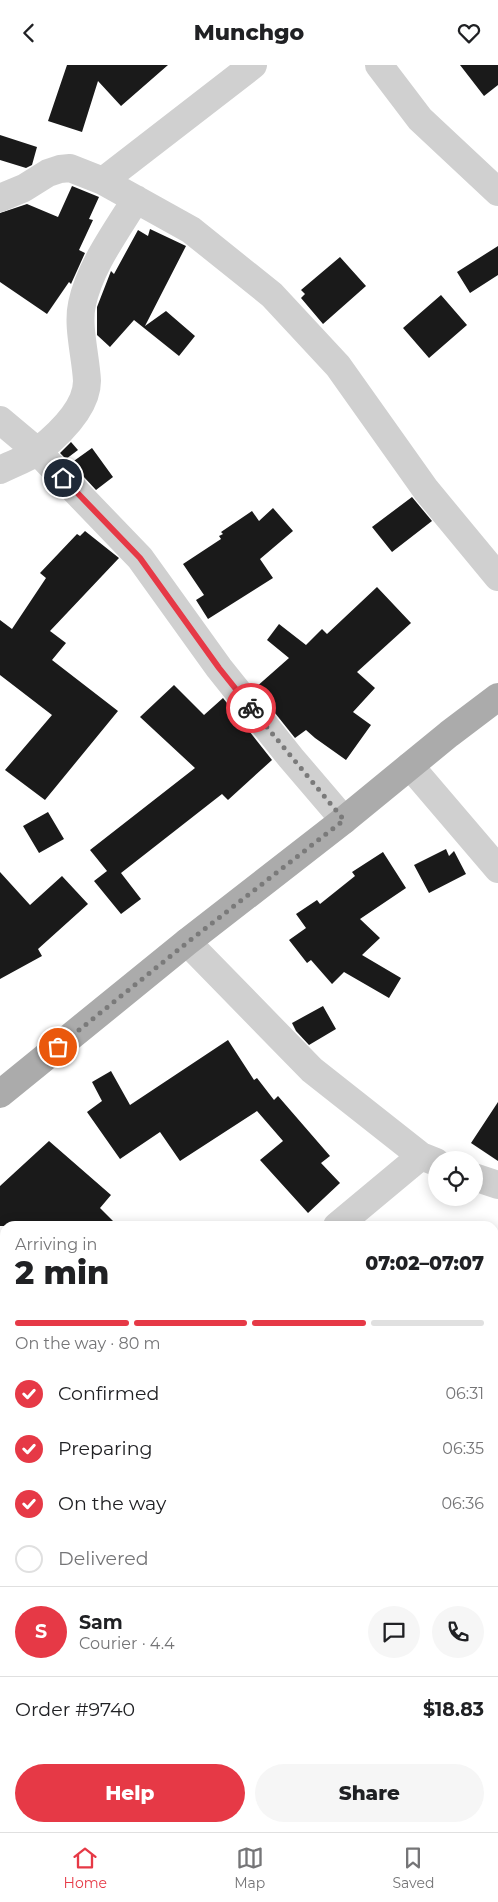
<!DOCTYPE html>
<html lang="en">
<head>
<meta charset="utf-8">
<style>
  :root { --surface:#fff; --page:#f6f6f6; --text:#202124; --muted:#757577; --line:#e0e0e0; --accent:#e63946 }
  body { margin:0; font-family:Montserrat,sans-serif; background:var(--page); color:var(--text); height:100vh; display:flex; flex-direction:column; font-size:19px; white-space:nowrap }
  * { box-sizing:border-box; margin:0 }
  p { font-size:16px; color:var(--muted) }
  .icon { flex:none; width:28px; height:28px; fill:none; stroke:currentColor; stroke-width:2; stroke-linecap:round; stroke-linejoin:round }
  .map { position:relative; flex:1; overflow:hidden }
  .details { position:absolute; left:0px; top:1156px; width:499px; height:611px; display:flex; flex-direction:column; background:var(--surface); border-radius:15px 15px 0 0; box-shadow:0 2px 12px #0003 }
  .details>* { flex:none }
  .controls { position:absolute; left:428px; top:1086px; display:grid; gap:10px }
  .controls a { display:grid; place-items:center; width:55px; height:55px; border-radius:50%; background:var(--surface); box-shadow:0 2px 12px #0003; font-size:25px }
  .pin { position:absolute; display:grid; place-items:center; width:42px; height:42px; color:#fff; margin:-21px; border:2px solid #fff; border-radius:50%; box-shadow:0 1px 5px #0007 }
  .courier { position:absolute; display:grid; place-items:center; width:50px; height:50px; margin:-25px; border:4px solid #e63946; border-radius:50%; background:#fff; color:#222; box-shadow:0 1px 6px #0007 }
  .headline em { font-style:normal; font-weight:800 }
  .headline div { display:flex; flex-direction:column-reverse }
  .headline { display:flex; align-items:center; justify-content:space-between; height:85px; padding:0 15px }
  h1 { font-size:32px; font-weight:800; line-height:38px }
  .bar { display:grid; grid-template-columns:repeat(4,1fr); gap:8px 5px; align-content:center; height:60px; padding:0 15px }
  .bar i { height:6px; border-radius:4px; background:var(--line) }
  .bar .on { background:var(--accent) }
  .bar p { grid-column:span 4 }
  .line { display:flex; align-items:center; gap:12px; padding:0 15px; border-top:1px solid var(--line) }
  .line div { flex:1 }
  .round { display:grid; place-items:center; flex:none; width:52px; height:52px; border-radius:26px; background:var(--page) }
  ol { padding:0 15px; list-style:none }
  li { display:flex; align-items:center; gap:15px; height:55px }
  li p { margin-inline-start:auto }
  li .icon { padding:5px; border-radius:50%; background:var(--accent); color:#fff; stroke-width:4 }
  li:last-child { color:var(--muted) }
  li i { width:28px; height:28px; border:2px solid var(--line); border-radius:50% }
  .cta { display:flex; gap:10px; margin-top:auto; padding:10px 15px }
  .cta a { flex:1; height:58px; border-radius:30px; background:var(--accent); color:#fff; font-size:20px; font-weight:800; line-height:58px; text-align:center }
  .cta a+a { background:var(--page); color:var(--text) }
  header { display:flex; justify-content:space-between; align-items:center; height:65px; padding:0 15px; background:var(--surface); font-size:22px; font-weight:800 }
  .menu { display:flex; justify-content:space-around; align-items:center; height:70px; border-top:1px solid var(--line); background:var(--surface); font-size:14px; color:var(--muted) }
  .menu a { display:grid; justify-items:center; gap:2px }
  .menu .on { color:var(--accent) }
  .map>svg:first-child { display:block }
</style>
</head>
<body>
<header><svg class="icon" aria-label="back" viewBox="0 0 24 24"><path d="M15 5l-7 7 7 7"/></svg>Munchgo<svg class="icon" aria-label="heart" viewBox="0 0 24 24"><path d="M12 20l-8-8c-3-5 5-10 8-4 3-6 11-1 8 4z"/></svg></header>
<div class="map">
<svg width="498" height="1767" viewBox="0 0 498 1767">
  <rect width="100%" height="100%" fill="#fff"/>
  <!-- building -->
  <path fill="#1a1a1a" d="M 67,0 L 168,0 L 121,41 L 98,16 L 82,67 L 48,56 Z
    M 460,0 L 498,0 L 498,20 L 484,31 Z
    M 0,70 L 37,82 L 32,100 L 26,103 L 0,95 Z
    M 72,121 L 99,132 L 89,154 L 93,155 L 79,185 L 85,188 L 71,219 L 69,217 L 47,249 L 0,217 L 0,148 L 27,139 L 58,152 Z
    M 150,164 L 186,181 L 145,261 L 166,246 L 195,271 L 179,291 L 134,255 L 110,282 L 97,270 L 97,242 L 111,206 L 114,209 L 138,165 L 148,171 Z
    M 498,181 L 498,210 L 470,228 L 457,207 Z
    M 340,192 L 366,221 L 323,259 L 301,233 L 305,229 L 301,225 Z
    M 441,230 L 467,260 L 429,293 L 403,263 Z
    M 71,377 L 78,385 L 66,394 L 60,388 Z
    M 92,383 L 113,412 L 96,425 L 71,398 Z
    M 412,432 L 432,456 L 392,487 L 372,462 Z
    M 273,443 L 293,466 L 260,494 L 273,513 L 208,554 L 196,535 L 204,530 L 183,499 L 221,474 L 219,471 L 223,469 L 221,467 L 252,446 L 259,456 Z
    M 85,466 L 119,493 L 50,566 L 66,578 L 52,595 L 118,646 L 45,735 L 5,705 L 52,650 L 0,610 L 0,555 L 12,564 L 46,513 L 40,508 L 77,469 L 80,471 Z
    M 377,522 L 411,558 L 357,607 L 375,623 L 353,647 L 371,660 L 346,695 L 315,673 L 306,665 L 295,673 L 255,623 L 289,593 L 267,575 L 279,559 L 306,580 L 322,564 L 327,569 Z
    M 174,620 L 204,650 L 223,633 L 272,695 L 228,735 L 222,729 L 121,808 L 141,834 L 121,849 L 94,816 L 107,806 L 90,785 L 195,703 L 140,652 Z
    M 48,747 L 64,774 L 39,788 L 23,761 Z
    M 446,784 L 449,791 L 454,786 L 466,809 L 429,828 L 414,800 Z
    M 383,787 L 406,823 L 360,854 L 380,873 L 362,890 L 401,913 L 389,933 L 344,907 L 332,919 L 311,895 L 307,898 L 289,875 L 306,863 L 296,849 L 317,835 L 320,839 L 355,811 L 352,807 Z
    M 0,807 L 30,840 L 62,811 L 88,839 L 38,884 L 42,891 L 0,914 Z
    M 323,941 L 336,964 L 309,980 L 296,966 L 292,958 Z
    M 228,975 L 254,1015 L 257,1013 L 274,1035 L 278,1031 L 330,1091 L 321,1098 L 340,1118 L 308,1148 L 260,1095 L 283,1076 L 257,1046 L 180,1096 L 160,1067 L 120,1094 L 87,1047 L 102,1036 L 92,1017 L 111,1006 L 130,1040 Z
    M 498,1037 L 498,1096 L 471,1078 Z
    M 49,1076 L 111,1130 L 100,1143 L 118,1161 L 0,1161 L 0,1121 Z"/>
  <g fill="none" stroke-linecap="round" stroke-linejoin="round">
    <!-- minor -->
    <path stroke="#d0d0d0" stroke-width="28" d="M 379,0 L 420,54 L 498,127
      M 103,116 L 253,0
      M 0,133 L 24,123 L 48,108 L 60,104 L 70,103 L 103,116 L 191,165 L 272,230 L 338,301 L 426,425 L 498,512
      M 0,355 L 37,386 L 140,493 L 219,603 L 291,693 L 344,755
      M 0,405 C 12,399 27,394 38,386 C 58,370 87,343 87,316 C 86,293 77,261 82,239 C 90,201 116,167 136,134
      M 410,701 L 498,804
      M 187,877 L 312,1005 L 421,1091 L 436,1097
      M 474,1112 L 498,1120
      M 337,1161 L 421,1091
      M 0,1217 L 5,1224
      M 494,1458 L 498,1455
      M 0,1510 L 5,1505
      M 0,1689 L 5,1694
      M 494,1749 L 498,1766
      M 56,1767 L 60,1762"/>
    <!-- major -->
    <path stroke="#ababab" stroke-width="28" d="M 0,1029 L 187,877 L 344,755 L 449,669 L 498,632"/>
  </g>
  <g fill="none" stroke-linecap="round" stroke-linejoin="round">
    <!-- done -->
    <path stroke="#7a7a7a" stroke-width="5" stroke-dasharray="0 9" d="M 58,982 L 188,877 L 344,755 L 251,643"/>
    <!-- route -->
    <path stroke="#e63946" stroke-width="6" d="M 63,413 L 140,493 L 219,603 L 251,643"/>
  </g>
</svg>
<div class="controls">
<a><svg class="icon" aria-label="locate" viewBox="0 0 24 24"><circle cx="12" cy="12" r="6"/><path d="M12 2v4M12 18v4M2 12h4M18 12h4"/></svg></a>
</div>
<div class="pin" style="left:58px;top:982px;background:#ea580c"><svg class="icon" aria-label="bag" viewBox="0 0 24 24"><path d="M5 8h14l-1 12H6zM9 8a3 3 0 0 1 6 0"/></svg></div>
<div class="pin" style="left:63px;top:413px;background:#1f2937"><svg class="icon" aria-label="home" viewBox="0 0 24 24"><path d="M3 11l9-7 9 7M6 9v11h12V9"/></svg></div>
<div class="courier" style="left:251px;top:643px"><svg class="icon" aria-label="bike" viewBox="0 0 24 24"><circle cx="6" cy="16" r="4"/><circle cx="18" cy="16" r="4"/><path d="M6 16l4-8h5l3 8M10 8l3 8H6M13 5h3"/></svg></div>
<section class="details">
<div class="headline"><div><h1>2 min</h1><p>Arriving in</p></div><em>07:02–07:07</em></div>
<div class="bar"><i class="on"></i><i class="on"></i><i class="on"></i><i></i><p>On the way · 80 m</p></div>
<ol>
<li><svg class="icon" aria-label="check" viewBox="0 0 24 24"><path d="M5 12l5 5 9-10"/></svg>Confirmed<p>06:31</p></li>
<li><svg class="icon" aria-label="check" viewBox="0 0 24 24"><path d="M5 12l5 5 9-10"/></svg>Preparing<p>06:35</p></li>
<li><svg class="icon" aria-label="check" viewBox="0 0 24 24"><path d="M5 12l5 5 9-10"/></svg>On the way<p>06:36</p></li>
<li><i></i>Delivered</li>
</ol>
<div class="line" style="height:90px"><b class="round" style="background:var(--accent);color:#fff">S</b><div><b>Sam</b><p>Courier · 4.4</p></div><a class="round"><svg class="icon" aria-label="chat" viewBox="0 0 24 24"><path d="M4 5h16v11H9l-5 4z"/></svg></a><a class="round"><svg class="icon" aria-label="phone" viewBox="0 0 24 24"><path d="M5 4h4l2 5-3 2q2 4 5 5l2-3 5 2v4C11 20 4 13 5 4z"/></svg></a></div>
<div class="line" style="height:65px"><div>Order #9740</div><b>$18.83</b></div>
<div class="cta"><a>Help</a><a>Share</a></div>
</section>
</div>
<nav class="menu">
<a class="on"><svg class="icon" aria-label="home" viewBox="0 0 24 24"><path d="M3 11l9-7 9 7M6 9v11h12V9"/></svg>Home</a>
<a><svg class="icon" aria-label="map" viewBox="0 0 24 24"><path d="M3 6l6-2 6 2 6-2v14l-6 2-6-2-6 2zM9 4v14M15 6v14"/></svg>Map</a>
<a><svg class="icon" aria-label="saved" viewBox="0 0 24 24"><path d="M7 4h10v16l-5-4-5 4z"/></svg>Saved</a>
</nav>
</body>
</html>
